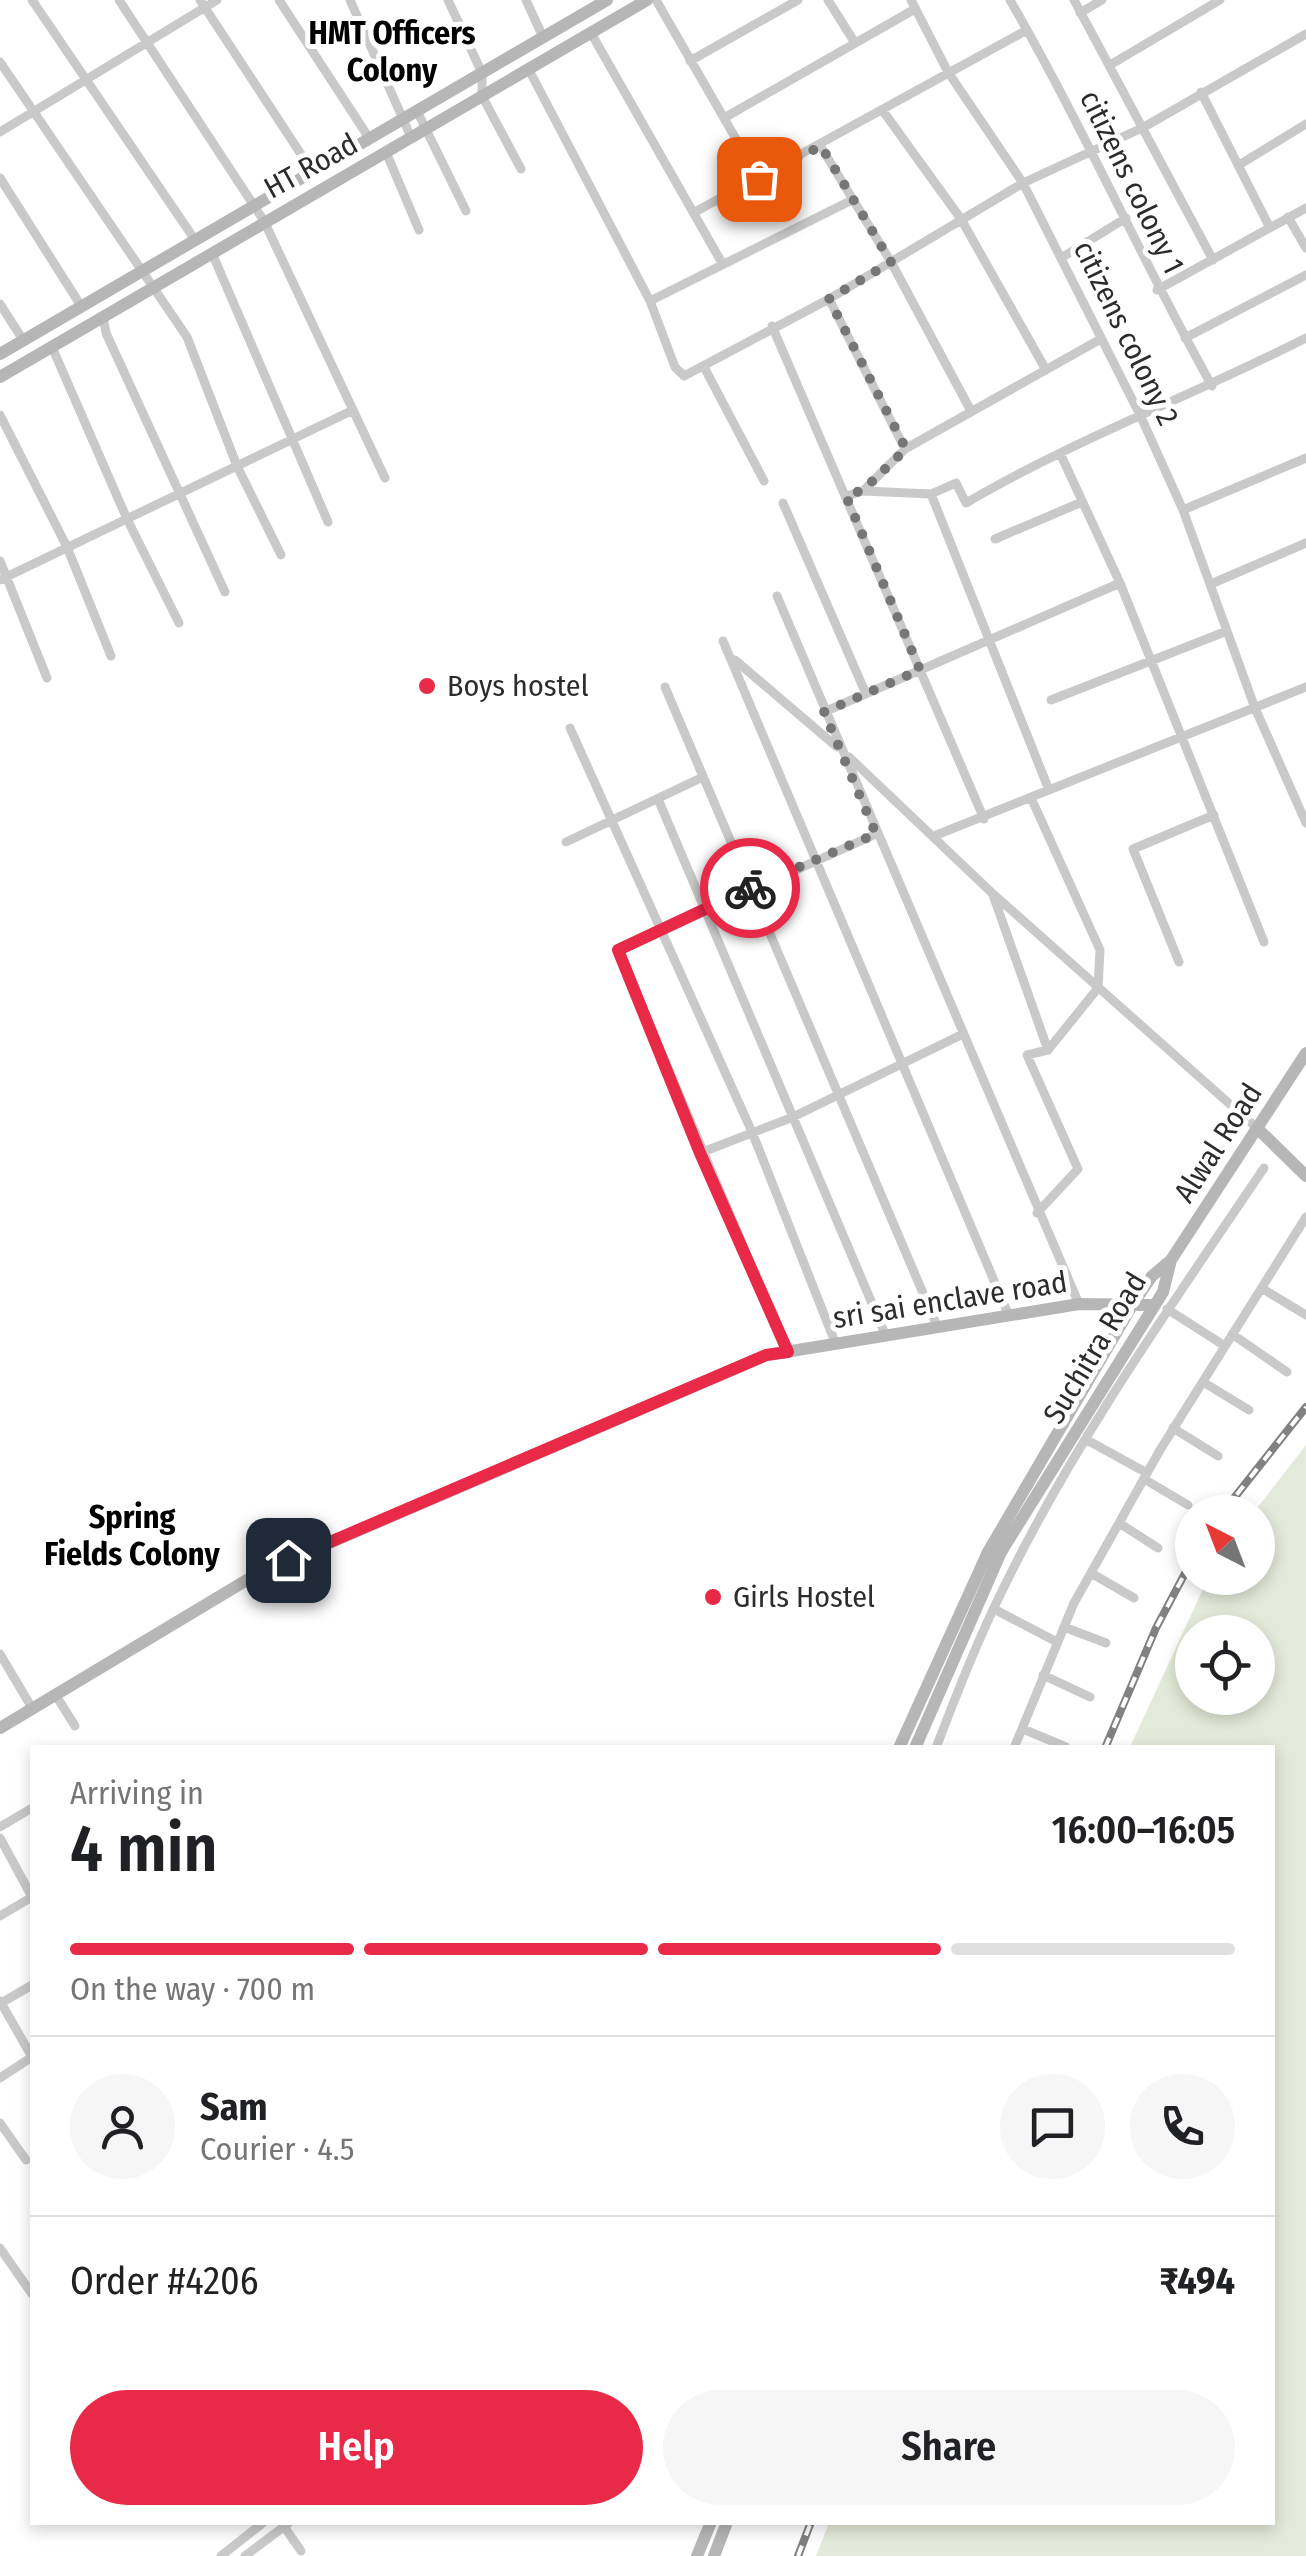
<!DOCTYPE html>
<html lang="en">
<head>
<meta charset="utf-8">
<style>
  :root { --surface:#fff; --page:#f6f6f6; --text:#202124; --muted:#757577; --line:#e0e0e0; --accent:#e82947 }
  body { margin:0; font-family:"Fira Sans Condensed",sans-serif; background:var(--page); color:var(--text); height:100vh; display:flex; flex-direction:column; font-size:38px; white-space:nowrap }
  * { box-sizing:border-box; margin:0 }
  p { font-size:32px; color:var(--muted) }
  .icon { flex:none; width:55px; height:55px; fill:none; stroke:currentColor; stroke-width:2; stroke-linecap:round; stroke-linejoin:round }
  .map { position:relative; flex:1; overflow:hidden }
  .panel { position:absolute; left:30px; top:1745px; width:1245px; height:780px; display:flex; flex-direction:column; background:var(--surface); border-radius:0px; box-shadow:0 5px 15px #0003 }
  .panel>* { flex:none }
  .needle { width:65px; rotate:318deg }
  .buttons { position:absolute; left:1175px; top:1495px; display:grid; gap:20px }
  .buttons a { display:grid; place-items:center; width:100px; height:100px; border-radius:50%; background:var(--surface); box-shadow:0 5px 15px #0003; font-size:50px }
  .pin { position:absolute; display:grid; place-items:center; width:85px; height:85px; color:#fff; margin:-42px; border-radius:20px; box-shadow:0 5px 15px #0006 }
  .courier { position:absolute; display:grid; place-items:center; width:100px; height:100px; margin:-50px; border:8px solid #e82947; border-radius:50%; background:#fff; color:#222; box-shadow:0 2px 12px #0007 }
  .summary em { font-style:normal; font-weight:600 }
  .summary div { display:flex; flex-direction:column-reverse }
  .summary { display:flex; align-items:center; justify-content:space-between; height:170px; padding:0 40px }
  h1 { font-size:65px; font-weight:600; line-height:75px }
  .bar { display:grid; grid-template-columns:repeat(4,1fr); gap:15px 10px; align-content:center; height:120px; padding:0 40px }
  .bar i { height:12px; border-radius:8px; background:var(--line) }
  .bar .on { background:var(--accent) }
  .bar p { grid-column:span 4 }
  .line { display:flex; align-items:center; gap:25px; padding:0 40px; border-top:2px solid var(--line) }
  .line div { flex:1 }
  .round { display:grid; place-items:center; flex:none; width:105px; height:105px; border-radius:52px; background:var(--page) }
  .button { display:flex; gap:20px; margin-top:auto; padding:20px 40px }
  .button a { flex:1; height:115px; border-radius:60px; background:var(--accent); color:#fff; font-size:40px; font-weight:600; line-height:115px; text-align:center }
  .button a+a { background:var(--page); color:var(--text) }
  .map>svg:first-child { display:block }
</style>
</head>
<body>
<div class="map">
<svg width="1306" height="2556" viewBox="0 0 1306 2556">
  <rect width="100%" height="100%" fill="#fff"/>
  <!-- green -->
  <path fill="#e4ead9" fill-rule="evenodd" d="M 1306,1445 L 1306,2556 L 816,2556 L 829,2523 L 1272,2522 L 1272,1748 L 1130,1747 L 1208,1578 L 1258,1578 L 1258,1512 L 1254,1512 ZM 1192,1632 L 1258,1632 L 1258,1698 L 1192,1698 Z"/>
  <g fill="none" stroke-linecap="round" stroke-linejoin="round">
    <!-- street -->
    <path stroke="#c9c9c9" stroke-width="9" d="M 32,0 L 195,240
      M 119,0 L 264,221 L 385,478
      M 200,0 L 312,171
      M 279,0 L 369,138
      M 350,0 L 411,137
      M 448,0 L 482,73 L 482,96 L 521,169
      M 526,0 L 543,37
      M 656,0 L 759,179
      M 828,0 L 855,43
      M 911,0 L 948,72 L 1023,183 L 1141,417 L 1183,510 L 1255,708 L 1306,823
      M 1010,0 C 1083,126 1141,259 1212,386
      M 1074,0 L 1213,260
      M 1080,13 L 1102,0
      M 591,33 L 722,263
      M 690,61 L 798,0
      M 0,62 L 187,337 L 237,466 L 281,555
      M 1110,65 L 1220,0
      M 528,68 L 650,301 L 675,367 L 684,376 L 829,299 L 1023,183 L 1144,127 L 1306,34
      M 1201,92 L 1270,228
      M 417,111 L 466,211
      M 883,111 L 961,219 L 1046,370
      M 724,118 L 915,9
      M 0,132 L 217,0
      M 821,147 L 891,262 L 971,411
      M 386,152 L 419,230
      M 1239,165 L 1306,124
      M 0,178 L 81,306
      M 695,212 L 1027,30
      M 1288,217 L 1306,248
      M 212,253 L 328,522
      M 1061,258 L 1126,218
      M 1157,290 L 1306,208
      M 829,299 L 905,449
      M 650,301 L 852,200
      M 0,304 L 23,340
      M 103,316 L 106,333 L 225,592
      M 772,326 L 984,819
      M 1185,338 L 1306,275
      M 52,347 L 127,519 L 179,623
      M 704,367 L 764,481
      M 0,415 L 67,547 L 111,656
      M 1060,453 L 1120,583 L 1264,942
      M 863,491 L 905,449 L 1099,340
      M 931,494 L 1049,790
      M 846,496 L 863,491 L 931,494 L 956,483 L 966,503 C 1075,439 1194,395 1306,338
      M 783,503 L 866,694
      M 1183,510 L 1306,458
      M 995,539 L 1082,502
      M 0,561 L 47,678
      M 0,580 L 353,410
      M 1211,584 L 1306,543
      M 777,596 L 1079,1304
      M 723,641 L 1009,1316
      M 735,660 L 837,747
      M 665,687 L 937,1326
      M 1051,700 L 1227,631
      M 824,712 L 1120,583
      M 570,728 L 752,1132 L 835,1342
      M 849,757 L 992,893 L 1259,1130
      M 658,799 L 885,1334
      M 1032,800 L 1100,950 L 1098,988 L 1048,1050 L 1027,1055 L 1078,1169 L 1037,1213
      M 934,836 L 1306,687
      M 566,842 L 703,777
      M 993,895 L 1048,1050
      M 1179,962 L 1133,849 L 1214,815
      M 700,1153 L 793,1117 L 963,1034
      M 1263,1289 L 1306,1315
      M 1167,1309 L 1225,1346
      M 1232,1334 L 1287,1372
      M 788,1352 L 618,950 L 876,834
      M 1203,1382 L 1249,1410
      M 1173,1428 L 1218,1456
      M 1087,1440 L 1147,1473
      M 1144,1479 L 1188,1505
      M 1119,1523 L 1158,1548
      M 1091,1573 L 1134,1598
      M 994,1609 L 1057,1642
      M 1064,1627 L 1106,1643
      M 0,1654 L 32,1708
      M 1043,1675 L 1090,1697
      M 55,1694 L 75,1726
      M 1023,1729 L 1066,1747
      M 936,1748 C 957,1693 978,1639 1004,1587 C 1076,1439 1173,1303 1264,1168
      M 1014,1748 L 1074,1603 L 1160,1450 L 1306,1217
      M 0,1827 L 32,1808
      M 0,1838 L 32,1897
      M 0,1916 L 32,1897
      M 0,2001 L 32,2057
      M 1,2003 L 32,1985
      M 0,2078 L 32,2057
      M 0,2123 L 26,2160
      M 0,2248 L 32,2294
      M 283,2525 L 301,2551
      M 221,2556 L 264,2522
      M 245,2556 L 290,2522"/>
    <!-- secondary -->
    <path stroke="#b6b6b6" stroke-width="12" d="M 0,354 L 607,0
      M 0,377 L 647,0
      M 1259,1130 L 1306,1176
      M 0,1728 L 257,1574 L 767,1355 L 1079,1304 L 1155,1305
      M 899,1748 L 988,1552 L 1133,1304 L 1152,1276 L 1171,1260 L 1306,1053
      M 915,1748 L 1001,1552 L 1163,1292 L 1171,1260
      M 697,2556 L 711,2522
      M 714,2556 L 727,2522"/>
    <!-- rail casing -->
    <g stroke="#818181" stroke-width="8">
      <path id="rail" d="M 1223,1512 L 1306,1407
        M 1105,1748 L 1156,1628 L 1192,1560
        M 798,2556 L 811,2522"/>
    </g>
    <!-- rail -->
    <use href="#rail" stroke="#fff" stroke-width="4" stroke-dasharray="11" stroke-linecap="butt"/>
  </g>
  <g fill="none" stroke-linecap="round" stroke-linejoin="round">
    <!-- done -->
    <path stroke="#767676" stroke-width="10" stroke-dasharray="0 18" d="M 750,888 L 876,834 L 824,712 L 920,670 L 846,496 L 863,490 L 906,449 L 829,299 L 891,262 L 821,146 L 759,179"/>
    <!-- route -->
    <path stroke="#e82947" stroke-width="12" d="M 288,1560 L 766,1355 L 788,1352 L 700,1153 L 618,950 L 750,888"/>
  </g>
  <!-- markers -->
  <g fill="#e82947" stroke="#fff" stroke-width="4">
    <circle cx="427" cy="686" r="10"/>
    <circle cx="713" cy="1597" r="10"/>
  </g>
  <g text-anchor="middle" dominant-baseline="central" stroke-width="10" stroke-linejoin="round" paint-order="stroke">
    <!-- street labels -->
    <g font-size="30" fill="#2c2c2c" stroke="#fff">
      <text transform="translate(311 166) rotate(-29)">HT Road</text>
      <text transform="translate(1132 182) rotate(64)">citizens colony 1</text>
      <text transform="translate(1126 333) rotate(64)">citizens colony 2</text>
      <text transform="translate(1218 1143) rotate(-57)">Alwal Road</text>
      <text transform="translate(950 1300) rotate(-9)">sri sai enclave road</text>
      <text transform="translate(1095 1348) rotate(-59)">Suchitra Road</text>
    </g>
    <!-- poi labels -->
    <g font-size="30" fill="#2c2c2c" stroke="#fff" text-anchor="start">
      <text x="447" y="686">Boys hostel</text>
      <text x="733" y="1597">Girls Hostel</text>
    </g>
    <!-- neighbourhood labels -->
    <g font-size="32" font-weight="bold" fill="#000" stroke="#fff">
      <text x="392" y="33">HMT Officers<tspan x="392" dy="37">Colony</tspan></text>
      <text x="132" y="1517">Spring<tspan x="132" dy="37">Fields Colony</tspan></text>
    </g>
  </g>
</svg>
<div class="buttons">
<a><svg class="needle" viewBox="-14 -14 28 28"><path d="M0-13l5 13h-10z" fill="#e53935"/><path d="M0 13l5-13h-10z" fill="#757577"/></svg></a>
<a><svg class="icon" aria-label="locate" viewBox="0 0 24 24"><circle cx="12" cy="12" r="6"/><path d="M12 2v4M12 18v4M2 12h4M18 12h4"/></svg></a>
</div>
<div class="pin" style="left:759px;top:179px;background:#ea580c"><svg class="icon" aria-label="bag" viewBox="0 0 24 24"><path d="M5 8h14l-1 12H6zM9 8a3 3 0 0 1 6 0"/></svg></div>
<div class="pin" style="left:288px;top:1560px;background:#1f2937"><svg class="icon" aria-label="home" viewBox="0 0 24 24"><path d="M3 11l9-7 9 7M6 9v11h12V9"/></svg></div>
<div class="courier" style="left:750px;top:888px"><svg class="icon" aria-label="bike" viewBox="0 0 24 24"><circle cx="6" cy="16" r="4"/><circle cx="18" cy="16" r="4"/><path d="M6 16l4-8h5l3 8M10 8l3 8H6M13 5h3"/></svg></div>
<section class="panel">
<div class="summary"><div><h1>4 min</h1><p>Arriving in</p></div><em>16:00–16:05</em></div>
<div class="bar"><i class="on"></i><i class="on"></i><i class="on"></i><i></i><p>On the way · 700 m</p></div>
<div class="line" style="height:180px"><a class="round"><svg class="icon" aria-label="person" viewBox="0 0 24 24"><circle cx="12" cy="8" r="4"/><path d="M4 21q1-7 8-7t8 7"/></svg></a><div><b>Sam</b><p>Courier · 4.5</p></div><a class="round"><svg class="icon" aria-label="chat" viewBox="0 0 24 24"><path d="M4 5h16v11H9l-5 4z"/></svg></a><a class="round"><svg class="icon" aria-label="phone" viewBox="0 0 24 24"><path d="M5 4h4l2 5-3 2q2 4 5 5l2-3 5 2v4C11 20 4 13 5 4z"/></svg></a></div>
<div class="line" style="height:130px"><div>Order #4206</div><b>₹494</b></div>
<div class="button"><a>Help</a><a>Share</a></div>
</section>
</div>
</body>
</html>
